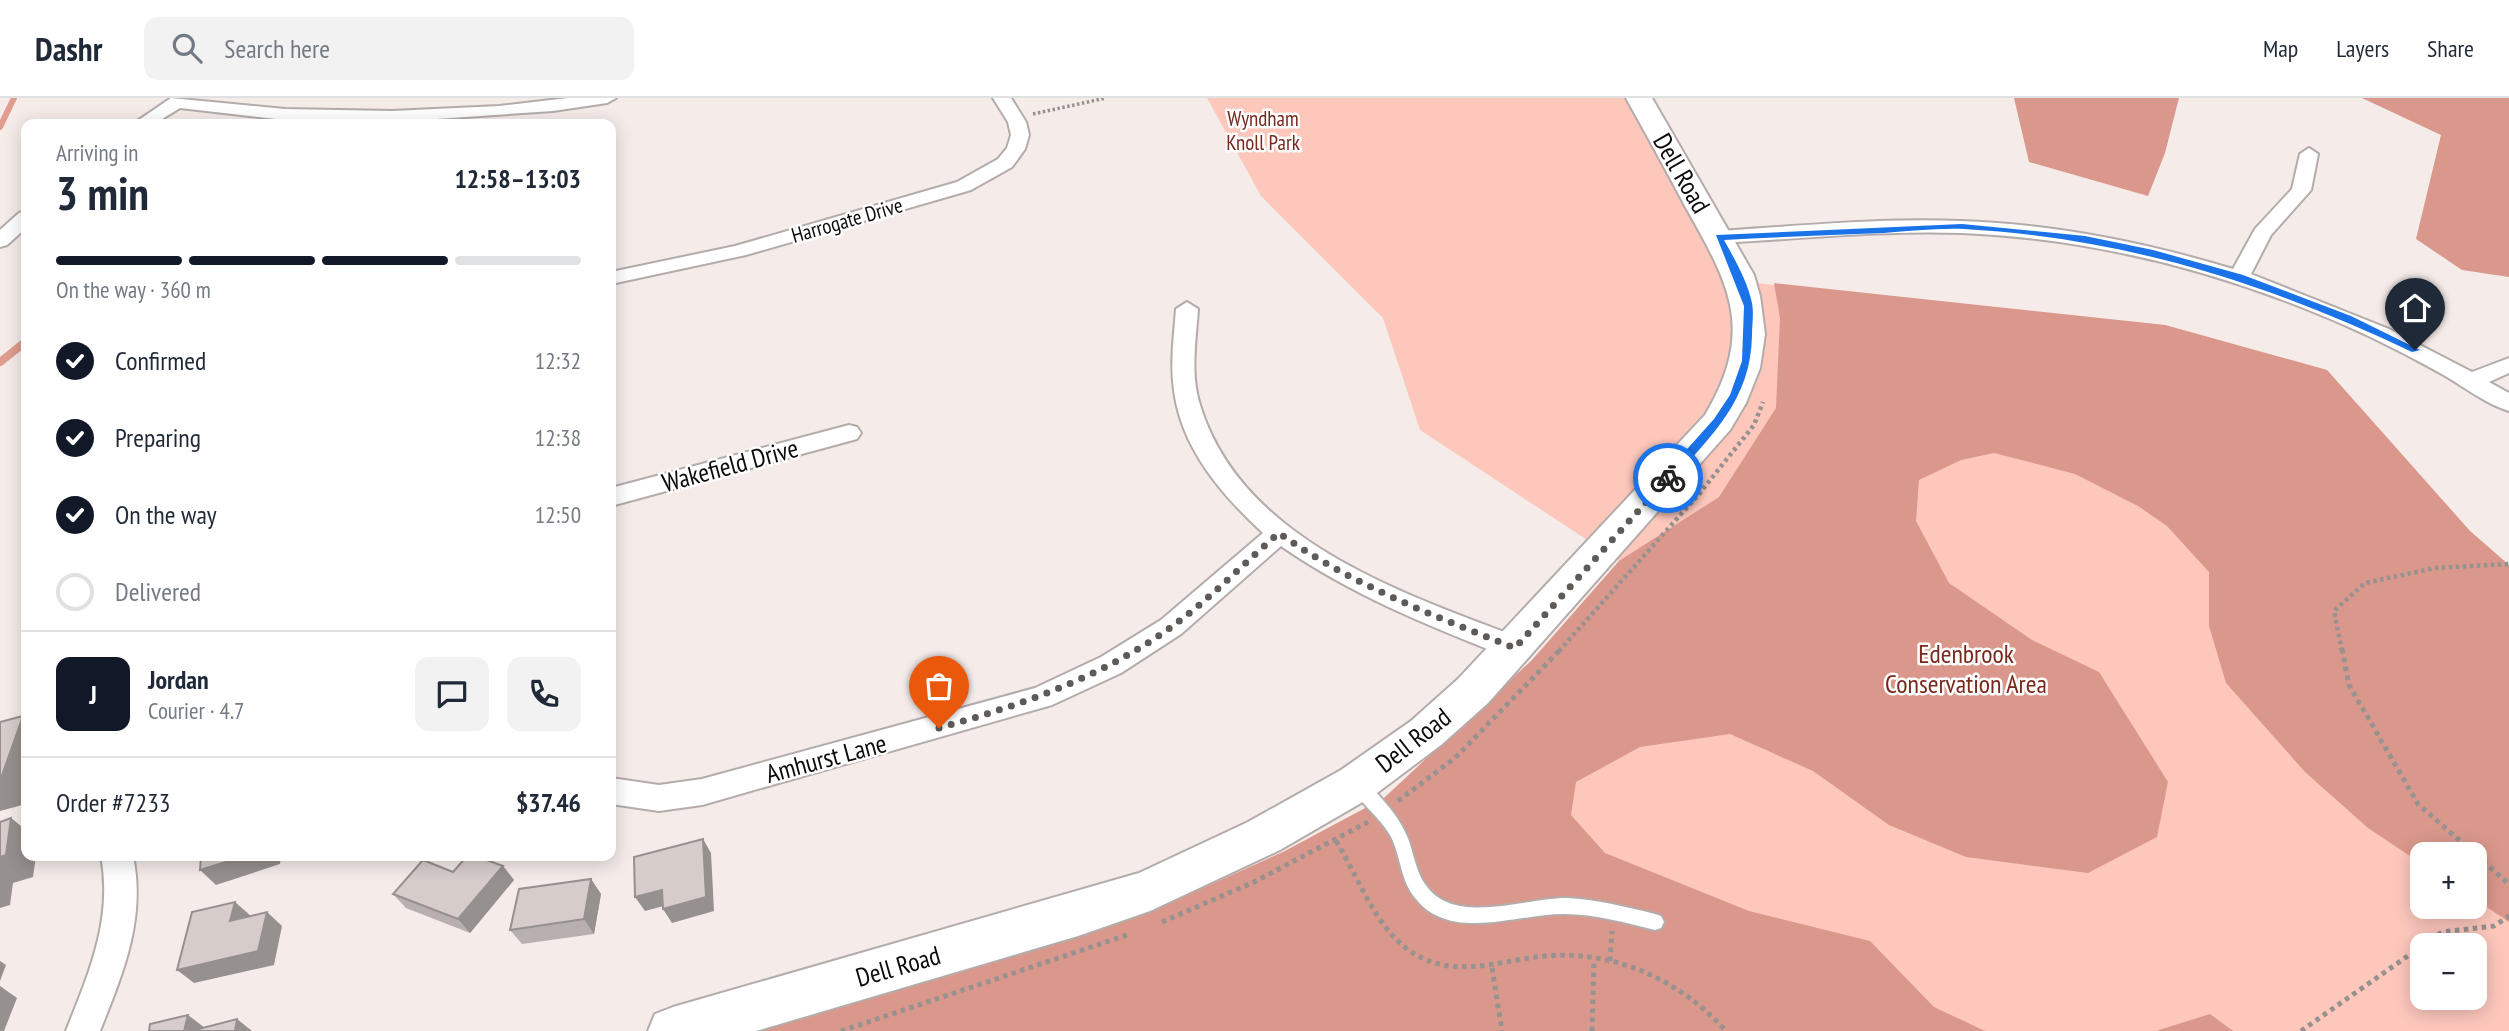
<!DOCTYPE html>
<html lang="en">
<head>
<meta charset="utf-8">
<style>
  :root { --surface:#fff; --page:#f2f2f3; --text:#1f2937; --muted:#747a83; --line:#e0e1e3; --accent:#111827 }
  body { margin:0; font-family:"PT Sans Narrow",sans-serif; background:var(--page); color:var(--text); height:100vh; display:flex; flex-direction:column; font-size:26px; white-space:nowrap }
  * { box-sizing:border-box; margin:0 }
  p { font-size:23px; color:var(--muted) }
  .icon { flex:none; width:38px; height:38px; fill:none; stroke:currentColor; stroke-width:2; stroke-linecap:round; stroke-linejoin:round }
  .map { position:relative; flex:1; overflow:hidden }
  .panel { position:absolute; left:21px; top:21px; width:595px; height:742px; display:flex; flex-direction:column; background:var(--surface); border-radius:14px; box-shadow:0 4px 18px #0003 }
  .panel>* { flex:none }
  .buttons { position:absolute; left:2410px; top:744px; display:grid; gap:14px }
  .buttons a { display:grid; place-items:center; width:77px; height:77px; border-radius:14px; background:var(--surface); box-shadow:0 4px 18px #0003; font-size:35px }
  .pin { position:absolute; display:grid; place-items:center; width:60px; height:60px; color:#fff; margin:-72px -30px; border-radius:50% 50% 50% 0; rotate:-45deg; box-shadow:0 0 7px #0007 }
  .pin .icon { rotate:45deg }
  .courier { position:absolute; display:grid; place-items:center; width:70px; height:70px; margin:-35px; border:5px solid #1a73e8; border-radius:50%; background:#fff; color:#222; box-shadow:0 2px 9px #0007 }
  .head em { font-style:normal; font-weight:800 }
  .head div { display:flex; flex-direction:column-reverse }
  .head { display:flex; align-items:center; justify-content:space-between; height:119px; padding:0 35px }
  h1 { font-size:46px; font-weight:800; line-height:52px }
  .bar { display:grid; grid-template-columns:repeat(4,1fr); gap:10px 7px; align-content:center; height:84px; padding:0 35px }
  .bar i { height:9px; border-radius:5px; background:var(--line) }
  .bar .selected { background:var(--accent) }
  .bar p { grid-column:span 4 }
  .line { display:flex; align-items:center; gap:18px; padding:0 35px; border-top:2px solid var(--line) }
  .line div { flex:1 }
  .round { display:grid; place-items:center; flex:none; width:74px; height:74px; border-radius:14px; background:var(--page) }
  ol { padding:0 35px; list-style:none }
  li { display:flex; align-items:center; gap:21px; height:77px }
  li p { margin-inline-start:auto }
  li .icon { padding:7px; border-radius:50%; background:var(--accent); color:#fff; stroke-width:4 }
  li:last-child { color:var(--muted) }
  li i { width:38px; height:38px; border:4px solid var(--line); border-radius:50% }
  header { display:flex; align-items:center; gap:42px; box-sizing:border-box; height:98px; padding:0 35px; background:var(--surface); border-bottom:2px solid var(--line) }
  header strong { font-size:33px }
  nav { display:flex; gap:38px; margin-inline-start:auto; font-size:24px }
  .search { width:490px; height:63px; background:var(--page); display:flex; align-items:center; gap:18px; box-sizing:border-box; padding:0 24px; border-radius:14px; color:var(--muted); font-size:26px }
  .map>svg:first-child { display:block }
</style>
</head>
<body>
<header>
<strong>Dashr</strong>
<div class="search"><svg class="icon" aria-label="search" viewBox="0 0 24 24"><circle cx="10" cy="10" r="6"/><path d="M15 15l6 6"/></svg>Search here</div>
<nav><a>Map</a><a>Layers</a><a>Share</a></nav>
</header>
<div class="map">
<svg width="2509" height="933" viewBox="0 0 2509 933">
  <rect width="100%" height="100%" fill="#f5ecea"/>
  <!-- green -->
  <path fill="#fdc7bc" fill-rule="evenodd" d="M 1207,0 L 1627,0 L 1726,182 L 2165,227 L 2327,272 L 2470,433 L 2509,467 L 2509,933 L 742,933 L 1040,847 L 1167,806 L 1283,754 L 1384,700 L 1532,562 L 1619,463 L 1420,332 L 1383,220 L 1261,98 ZM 2422,756 L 2474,756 L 2474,808 L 2422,808 ZM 2422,847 L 2474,847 L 2474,900 L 2422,900 Z"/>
  <!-- forest -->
  <path fill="#da988c" d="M 2014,0 L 2179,0 L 2165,55 L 2148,98 L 2029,64 Z
    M 2362,0 L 2509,0 L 2509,179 L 2462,172 L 2416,141 L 2441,37 Z
    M 1774,185 L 2165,227 L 2327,272 L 2470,433 L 2509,467 L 2509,824 L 2475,801 L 2474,756 L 2422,756 L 2422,766 L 2368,730 L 2305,674 L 2226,585 L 2209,528 L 2209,474 L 2167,428 L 2138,408 L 2075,376 L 1994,355 L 1961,362 L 1919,382 L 1916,423 L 1949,485 L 2032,542 L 2099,574 L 2168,684 L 2157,739 L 2088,775 L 1966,759 L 1889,727 L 1813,673 L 1730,636 L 1640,649 L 1576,684 L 1571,717 L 1605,755 L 1749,813 L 1870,843 L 1934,909 L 1985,933 L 742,933 L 1040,847 L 1167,806 L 1283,754 L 1384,700 L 1532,562 L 1619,463 L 1719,399 L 1776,310 L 1780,220 Z
    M 2210,916 L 2233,933 L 2157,933 L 2159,932 Z"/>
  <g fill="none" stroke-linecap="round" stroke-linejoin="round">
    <!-- stream-far1 -->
    <path stroke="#df9c8f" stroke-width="6" d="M 0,29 L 14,0
      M 22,247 L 26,243"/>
    <!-- stream -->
    <path stroke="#df9c8f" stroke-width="8" d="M 0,264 L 24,245"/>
    <!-- lane casing -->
    <g stroke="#b4acaa" stroke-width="4">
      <path id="lane" d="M 1358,679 L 1364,681 C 1379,698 1397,715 1406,736 C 1414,753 1415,775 1428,790 C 1458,827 1525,800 1566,800 C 1596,801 1626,809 1655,816 L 1661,818 L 1664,824 L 1661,830 L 1655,832 C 1626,825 1595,816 1565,816 C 1519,815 1451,845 1416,801 C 1400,783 1401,757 1390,737 C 1379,718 1359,705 1350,686 L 1352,681 Z"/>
    </g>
    <!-- street casing -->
    <g stroke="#b4acaa" stroke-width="4">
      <path id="street" d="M 171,0 L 285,11 L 392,13 L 499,8 L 568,0 L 616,0 L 607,5 L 553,13 L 392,24 L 285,22 L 180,10 L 154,26 L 133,26 Z
        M 993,0 L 1011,0 L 1026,24 L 1029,37 L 1025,51 L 1012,69 L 971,92 L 746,157 L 611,186 L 611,174 L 735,148 L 957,84 L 998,61 L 1007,50 L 1011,37 L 1008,24 Z
        M 2309,50 L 2318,56 L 2311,92 L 2271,137 L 2251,176 L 2389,231 L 2472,274 L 2509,260 L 2509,275 L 2489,284 L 2509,295 L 2509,313 C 2485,306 2462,287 2440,275 C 2397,251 2352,229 2306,211 C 2196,167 2081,140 1962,135 C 1881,132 1800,141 1719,145 L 1709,139 L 1719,133 C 1799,128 1879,120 1960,123 C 2053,126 2144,144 2233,171 L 2255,131 L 2292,91 L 2300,56 Z
        M 26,113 L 26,130 L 7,147 L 0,149 L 0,132 L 19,115 Z
        M 1187,204 L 1198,211 C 1196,242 1190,276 1200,307 C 1242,444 1405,496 1525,542 L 1529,550 L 1525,558 L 1515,561 L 1505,558 C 1427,527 1350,496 1281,448 L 1181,536 L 1121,575 L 1052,607 L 702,707 L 659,713 L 611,706 L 611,680 L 659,687 L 702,681 L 1035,590 L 1101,559 L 1161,522 L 1263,435 C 1222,397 1181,350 1174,292 C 1170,265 1174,238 1176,211 Z
        M 849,327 L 857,329 L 861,335 L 857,341 L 611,408 L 611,390 Z
        M 101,758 L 133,758 C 146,821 123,875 100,933 L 66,933 C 89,875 113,821 101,758 Z"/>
    </g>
    <!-- secondary casing -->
    <g stroke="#b4acaa" stroke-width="4">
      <path id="secondary" d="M 1626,0 L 1652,0 L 1754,177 L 1760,198 L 1765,236 L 1760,270 L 1746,305 L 1730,332 L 1488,605 L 1441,647 L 1373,698 L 1280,752 L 1150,813 L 1078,838 L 756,933 L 648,933 L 655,916 L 673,909 L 1139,775 L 1248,724 L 1341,672 L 1411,623 L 1458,581 L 1705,317 C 1756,231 1729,186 1685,108 C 1666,72 1646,36 1626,0 Z"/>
    </g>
    <!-- path-far2 -->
    <path stroke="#97918f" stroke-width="3.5" stroke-dasharray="2.5 2.5" stroke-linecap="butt" d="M 1033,16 L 1106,0"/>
    <!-- path-far1 -->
    <path stroke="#97918f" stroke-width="4.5" stroke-dasharray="3.5 3.5" stroke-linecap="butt" d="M 1559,553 L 1699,396 L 1754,327 L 1763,304
      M 2342,553 L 2334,513 L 2365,485 L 2435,470 L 2509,466"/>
    <!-- path -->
    <path stroke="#97918f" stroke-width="5" stroke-dasharray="4.5 4.5" stroke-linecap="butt" d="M 2342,551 L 2349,587 L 2418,706 L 2509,786
      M 1398,703 L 1455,660 L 1561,551
      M 1336,743 C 1358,778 1375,829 1410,853 C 1454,883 1499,862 1545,858 C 1615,852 1680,882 1726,933
      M 1162,824 L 1254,784 L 1368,724
      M 2423,847 L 2442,834 L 2494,828 L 2509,818
      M 1610,863 L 1612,833
      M 1492,870 L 1502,933
      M 841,933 L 1130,836
      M 1592,933 L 1594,861
      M 2301,933 L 2422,848"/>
    <!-- lane -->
    <use href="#lane" fill="#fff" fill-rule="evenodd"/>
    <!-- street -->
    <use href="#street" fill="#fff" fill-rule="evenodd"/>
    <!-- secondary -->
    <use href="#secondary" fill="#fff" fill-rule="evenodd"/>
  </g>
  <!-- wall -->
  <path fill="#b8b0af" d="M 503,768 L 514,782 L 470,835 L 406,810 L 393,796 L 453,774 Z
    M 591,781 L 601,796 L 594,836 L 522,846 L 510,832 Z"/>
  <!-- shaded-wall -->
  <path fill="#96908e" d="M 23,618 L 26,621 L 26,706 L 0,713 L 0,683 Z
    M 11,720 L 26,732 L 26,758 L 36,758 L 33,779 L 13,785 L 10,807 L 0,810 L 0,759 Z
    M 703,741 L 711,755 L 714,813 L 672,825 L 663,811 Z
    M 245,758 L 281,758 L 280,766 L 216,787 L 200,772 Z
    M 503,768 L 514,782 L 470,835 L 458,821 Z
    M 591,781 L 601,796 L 594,836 L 584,821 Z
    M 662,792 L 671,806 L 645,813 L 635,799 Z
    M 235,804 L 251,818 L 230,823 Z
    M 267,814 L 282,828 L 274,867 L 194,885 L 177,872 Z
    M 0,863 L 6,867 L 0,883 Z
    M 0,888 L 17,900 L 4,933 L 0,933 Z
    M 188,917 L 205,930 L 205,933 L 184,933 Z
    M 237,921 L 252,933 L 235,933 Z"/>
  <!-- building -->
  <path fill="#d6cdcb" stroke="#96908e" stroke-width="2" d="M 23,618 L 0,683 L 0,624 Z
    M 11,720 L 6,757 L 0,759 L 0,724 Z
    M 703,741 L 706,799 L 663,811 L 662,792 L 635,799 L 634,759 Z
    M 201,758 L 245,758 L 200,772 Z
    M 467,758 L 476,758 L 503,768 L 458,821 L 393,796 L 423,762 L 453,774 Z
    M 591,781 L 584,821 L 510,832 L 519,791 Z
    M 235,804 L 230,823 L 267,814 L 258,853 L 177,872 L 192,814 Z
    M 188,917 L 184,933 L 149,933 L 150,926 Z
    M 237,921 L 235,933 L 191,933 Z"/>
  <!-- route -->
  <path fill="#1a73e8" d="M 1962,126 L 2085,138 L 2153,152 L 2243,177 L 2351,218 L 2420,252 L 2412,254 C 2267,185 2125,140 1964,131 C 1937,130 1910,133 1884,135 C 1831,137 1778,139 1724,142 C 1735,162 1747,182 1752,205 C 1754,215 1752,227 1752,237 C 1751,302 1712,337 1672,382 L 1664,382 L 1664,377 L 1714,321 L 1730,297 L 1742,263 L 1744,208 L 1716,137 Z"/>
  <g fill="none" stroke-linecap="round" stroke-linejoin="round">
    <!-- done -->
    <path stroke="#5e5a58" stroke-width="7" stroke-dasharray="0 12.6" d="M 939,630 C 1021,607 1100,580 1170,530 C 1209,502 1243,466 1279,435 C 1350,486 1434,518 1515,550 L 1668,380"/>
  </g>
  <g text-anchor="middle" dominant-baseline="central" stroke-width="5" stroke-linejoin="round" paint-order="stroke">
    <!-- far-park labels -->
    <g font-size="21" fill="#78291e" stroke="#fff">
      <text x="1263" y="20">Wyndham<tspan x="1263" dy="24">Knoll Park</tspan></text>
    </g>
    <!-- far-street labels -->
    <g font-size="21" fill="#0d0b0a" stroke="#fff">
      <text transform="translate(847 122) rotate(-16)">Harrogate Drive</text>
    </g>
    <!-- street labels -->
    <g font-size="26" fill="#0d0b0a" stroke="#fff">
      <text transform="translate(1682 75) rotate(60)">Dell Road</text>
      <text transform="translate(730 367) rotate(-15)">Wakefield Drive</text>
      <text transform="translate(1413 642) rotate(-38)">Dell Road</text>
      <text transform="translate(826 660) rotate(-15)">Amhurst Lane</text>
      <text transform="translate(898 868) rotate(-16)">Dell Road</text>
    </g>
    <!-- park labels -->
    <g font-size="26" fill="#78291e" stroke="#fff">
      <text x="1966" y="555">Edenbrook<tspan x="1966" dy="30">Conservation Area</tspan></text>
    </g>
  </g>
</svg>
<div class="buttons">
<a>+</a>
<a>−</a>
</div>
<div class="pin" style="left:939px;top:630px;background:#ea580c"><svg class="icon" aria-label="bag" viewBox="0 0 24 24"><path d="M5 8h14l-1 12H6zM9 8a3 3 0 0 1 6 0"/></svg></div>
<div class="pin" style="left:2415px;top:252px;background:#1f2937"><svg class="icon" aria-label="home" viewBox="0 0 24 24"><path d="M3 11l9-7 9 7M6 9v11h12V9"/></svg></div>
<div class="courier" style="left:1668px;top:380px"><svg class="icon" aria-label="bike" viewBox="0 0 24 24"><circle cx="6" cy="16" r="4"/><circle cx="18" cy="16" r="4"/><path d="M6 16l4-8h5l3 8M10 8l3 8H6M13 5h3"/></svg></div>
<section class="panel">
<div class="head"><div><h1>3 min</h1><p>Arriving in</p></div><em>12:58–13:03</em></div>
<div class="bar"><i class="selected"></i><i class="selected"></i><i class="selected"></i><i></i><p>On the way · 360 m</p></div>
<ol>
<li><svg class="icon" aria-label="check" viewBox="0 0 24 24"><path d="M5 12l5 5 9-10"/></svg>Confirmed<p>12:32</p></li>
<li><svg class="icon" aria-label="check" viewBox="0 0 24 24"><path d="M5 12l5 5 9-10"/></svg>Preparing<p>12:38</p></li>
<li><svg class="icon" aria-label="check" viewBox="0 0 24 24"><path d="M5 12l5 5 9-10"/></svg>On the way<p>12:50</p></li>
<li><i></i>Delivered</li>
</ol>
<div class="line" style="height:126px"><b class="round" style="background:var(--accent);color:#fff">J</b><div><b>Jordan</b><p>Courier · 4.7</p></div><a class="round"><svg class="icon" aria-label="chat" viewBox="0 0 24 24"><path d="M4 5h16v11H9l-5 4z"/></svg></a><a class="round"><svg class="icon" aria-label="phone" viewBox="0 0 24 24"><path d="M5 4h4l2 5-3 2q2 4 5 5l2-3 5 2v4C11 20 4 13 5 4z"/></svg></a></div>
<div class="line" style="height:91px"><div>Order #7233</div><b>$37.46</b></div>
</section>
</div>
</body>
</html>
